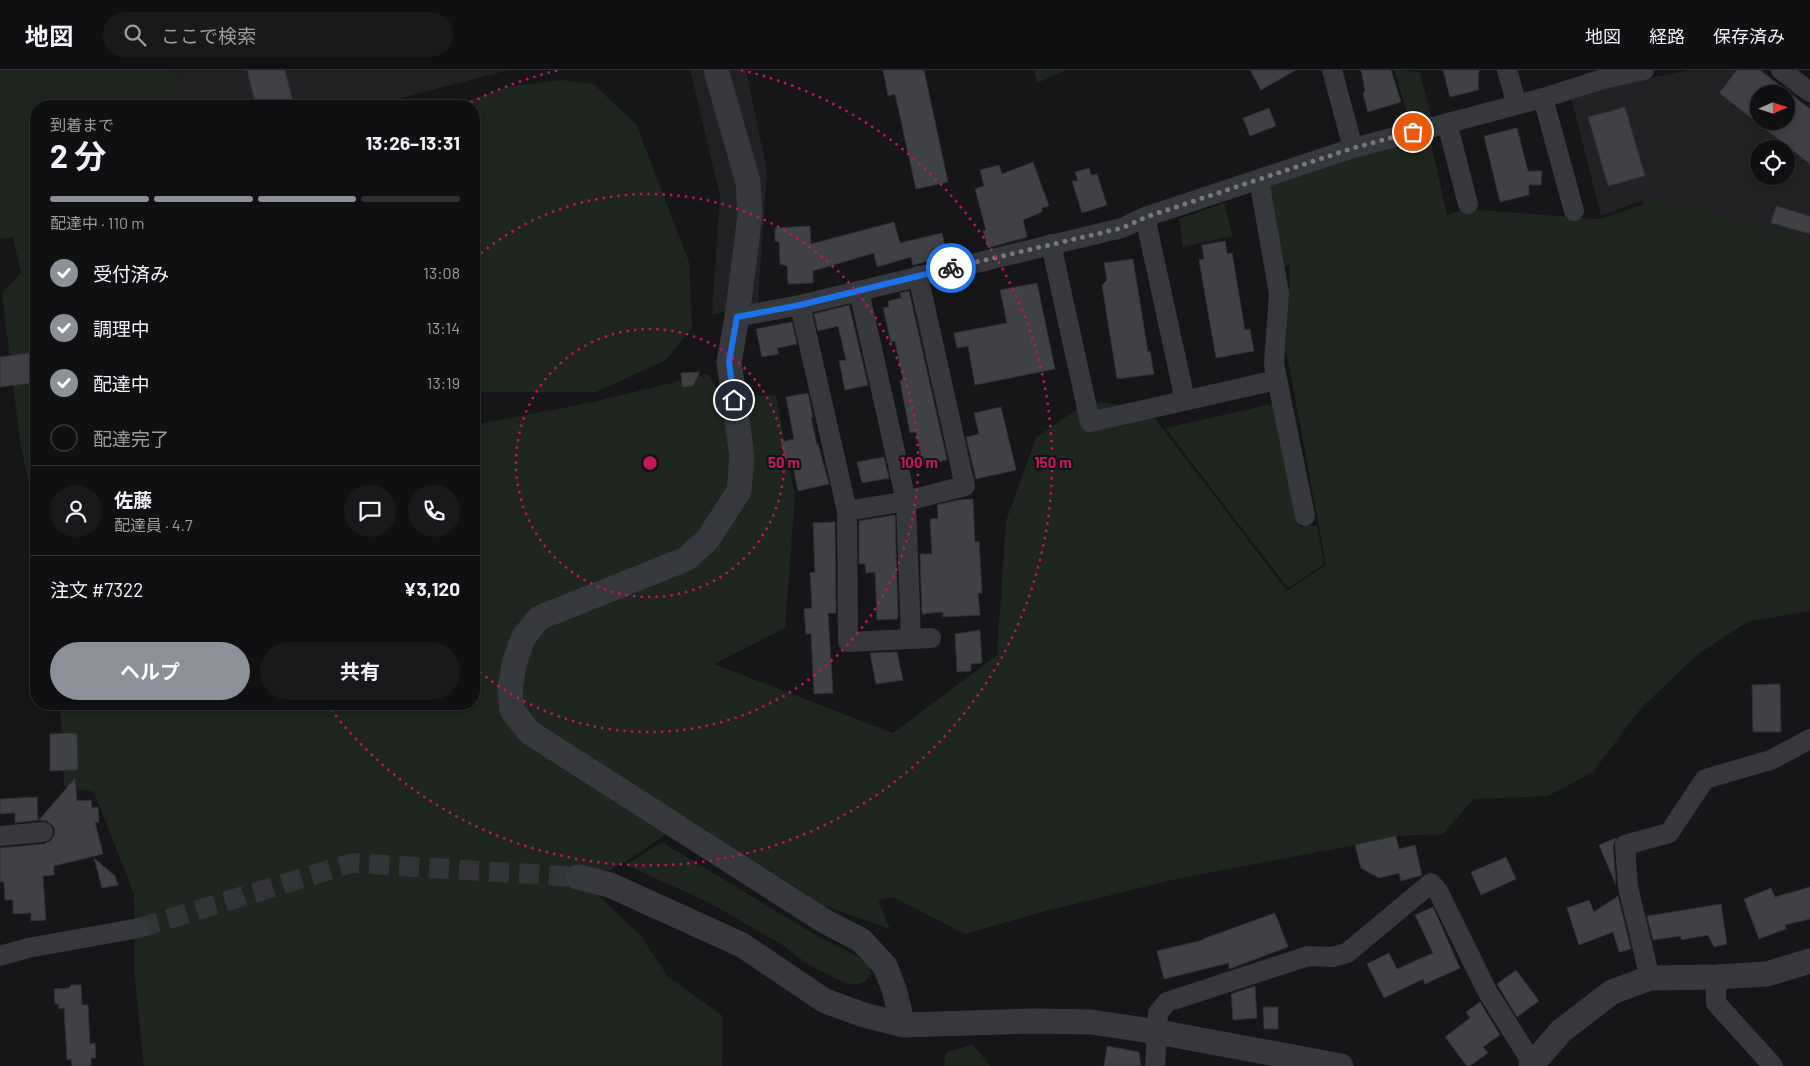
<!DOCTYPE html>
<html lang="ja">
<head>
<meta charset="utf-8">
<style>
  :root { --surface:#101012; --page:#19191b; --text:#f1f3f6; --muted:#9c9d9f; --line:#303032; --accent:#8c9099 }
  body { margin:0; font-family:Barlow,"Noto Sans JP",sans-serif; background:var(--page); color:var(--text); height:100vh; display:flex; flex-direction:column; font-size:19px; white-space:nowrap }
  * { box-sizing:border-box; margin:0 }
  p { font-size:16px; color:var(--muted) }
  .icon { flex:none; width:28px; height:28px; fill:none; stroke:currentColor; stroke-width:2; stroke-linecap:round; stroke-linejoin:round }
  .map { position:relative; flex:1; overflow:hidden }
  .drawer { position:absolute; left:30px; top:30px; width:450px; height:610px; display:flex; flex-direction:column; background:var(--surface); border-radius:20px; box-shadow:0 2px 8px #0003,0 0 0 1px var(--line) }
  .drawer>* { flex:none }
  .needle { width:32px; rotate:87deg }
  .controls { position:absolute; left:1750px; top:15px; display:grid; gap:10px }
  .controls a { display:grid; place-items:center; width:45px; height:45px; border-radius:50%; background:var(--surface); box-shadow:0 2px 8px #0003,0 0 0 1px var(--line); font-size:25px }
  .pin { position:absolute; display:grid; place-items:center; width:42px; height:42px; color:#fff; margin:-21px; border:2px solid #fff; border-radius:50%; box-shadow:0 1px 5px #0007 }
  .courier { position:absolute; display:grid; place-items:center; width:50px; height:50px; margin:-25px; border:4px solid #1a73e8; border-radius:50%; background:#fff; color:#222; box-shadow:0 1px 6px #0007 }
  .headline em { font-style:normal; font-weight:700 }
  .headline div { display:flex; flex-direction:column-reverse }
  .headline { display:flex; align-items:center; justify-content:space-between; height:85px; padding:0 20px }
  h1 { font-size:32px; font-weight:700; line-height:38px }
  .bar { display:grid; grid-template-columns:repeat(4,1fr); gap:8px 5px; align-content:center; height:60px; padding:0 20px }
  .bar i { height:6px; border-radius:4px; background:var(--line) }
  .bar .on { background:var(--accent) }
  .bar p { grid-column:span 4 }
  .line { display:flex; align-items:center; gap:12px; padding:0 20px; border-top:1px solid var(--line) }
  .line div { flex:1 }
  .round { display:grid; place-items:center; flex:none; width:52px; height:52px; border-radius:26px; background:var(--page) }
  ol { padding:0 20px; list-style:none }
  li { display:flex; align-items:center; gap:15px; height:55px }
  li p { margin-inline-start:auto }
  li .icon { padding:5px; border-radius:50%; background:var(--accent); color:#fff; stroke-width:4 }
  li:last-child { color:var(--muted) }
  li i { width:28px; height:28px; border:2px solid var(--line); border-radius:50% }
  .primary-button { display:flex; gap:10px; margin-top:auto; padding:10px 20px }
  .primary-button a { flex:1; height:58px; border-radius:30px; background:var(--accent); color:#fff; font-size:20px; font-weight:700; line-height:58px; text-align:center }
  .primary-button a+a { background:var(--page); color:var(--text) }
  header { display:flex; align-items:center; gap:30px; box-sizing:border-box; height:70px; padding:0 25px; background:var(--surface); border-bottom:1px solid var(--line) }
  header strong { font-size:24px }
  nav { display:flex; gap:28px; margin-inline-start:auto; font-size:18px }
  .search { width:350px; height:45px; background:var(--page); display:flex; align-items:center; gap:12px; box-sizing:border-box; padding:0 18px; border-radius:28px; color:var(--muted); font-size:19px }
  .map>svg:first-child { display:block }
</style>
</head>
<body>
<header>
<strong>地図</strong>
<div class="search"><svg class="icon" aria-label="search" viewBox="0 0 24 24"><circle cx="10" cy="10" r="6"/><path d="M15 15l6 6"/></svg>ここで検索</div>
<nav><a>地図</a><a>経路</a><a>保存済み</a></nav>
</header>
<div class="map">
<svg width="1810" height="996" viewBox="0 0 1810 996">
  <rect width="100%" height="100%" fill="#161618"/>
  <!-- built -->
  <path fill="#222225" fill-rule="evenodd" d="M 175,0 L 509,0 L 374,35 L 374,36 L 187,36 Z
    M 690,0 L 746,0 L 767,101 L 758,233 L 712,245 L 720,125 Z
    M 1691,0 L 1755,0 L 1810,40 L 1810,300 L 1642,286 L 1643,130 L 1601,146 L 1570,23 ZM 1759,24 L 1786,24 L 1786,51 L 1759,51 ZM 1759,79 L 1786,79 L 1786,106 L 1759,106 Z"/>
  <!-- green -->
  <path fill="#1e261f" d="M 0,0 L 174,0 L 189,36 L 36,36 L 36,446 L 20,371 L 2,223 L 21,203 L 13,167 L 0,169 Z
    M 1034,0 L 1067,0 L 1037,13 Z
    M 1394,0 L 1420,2 L 1432,50 L 1411,55 Z
    M 562,10 L 593,14 L 636,54 L 689,192 L 692,257 L 666,290 L 596,322 L 474,322 L 474,36 L 452,36 L 511,16 Z
    M 1429,64 L 1447,145 L 1465,139 L 1599,149 L 1658,130 L 1810,170 L 1810,541 L 1747,552 L 1697,585 L 1641,638 L 1593,702 L 1548,726 L 1474,729 L 1443,764 L 1396,766 L 1355,775 L 1176,809 L 1038,843 L 965,864 L 893,827 L 878,830 L 890,859 L 825,836 L 689,749 L 634,786 L 586,814 L 641,866 L 668,907 L 723,946 L 722,996 L 144,996 L 135,911 L 134,824 L 94,722 L 64,716 L 60,634 L 474,634 L 474,355 L 593,332 L 708,304 L 722,328 L 776,325 L 795,427 L 785,558 L 714,594 L 893,663 L 997,585 L 1006,451 L 1036,368 L 1088,331 L 1147,338 L 1287,521 L 1326,495 L 1286,279 L 1290,195 L 1285,196 L 1268,114 Z
    M 1224,133 L 1233,166 L 1183,177 L 1179,149 Z
    M 1276,333 L 1300,457 L 1317,455 L 1324,494 L 1288,518 L 1165,358 Z
    M 662,772 L 824,870 L 855,885 L 869,895 L 871,903 L 866,911 L 856,915 L 845,913 L 809,895 L 781,874 L 710,833 L 626,795 Z
    M 973,975 L 990,996 L 944,996 L 946,982 Z"/>
  <!-- building -->
  <path fill="#404145" stroke="#303034" fill-rule="evenodd" d="M 247,0 L 285,0 L 294,36 L 256,36 Z
    M 883,0 L 924,0 L 948,112 L 916,119 L 895,24 L 888,26 Z
    M 1250,0 L 1296,0 L 1261,20 Z
    M 1361,0 L 1391,0 L 1401,32 L 1368,42 L 1363,24 L 1365,21 Z
    M 1443,0 L 1479,0 L 1478,20 L 1450,27 Z
    M 1737,0 L 1760,0 L 1810,39 L 1810,94 L 1719,23 ZM 1759,24 L 1786,24 L 1786,51 L 1759,51 Z
    M 1625,37 L 1645,106 L 1608,116 L 1588,47 Z
    M 1269,38 L 1276,56 L 1250,66 L 1243,48 Z
    M 1517,58 L 1528,101 L 1542,101 L 1541,115 L 1529,115 L 1529,125 L 1500,132 L 1484,66 Z
    M 1033,92 L 1049,136 L 1042,138 L 1042,142 L 1023,150 L 1027,167 L 988,178 L 983,161 L 986,160 L 975,119 L 984,116 L 980,100 L 999,95 L 1002,104 Z
    M 1089,98 L 1091,105 L 1097,104 L 1107,135 L 1082,143 L 1072,111 L 1078,111 L 1075,102 Z
    M 1776,136 L 1810,146 L 1810,164 L 1771,153 Z
    M 894,152 L 900,173 L 942,163 L 945,176 L 941,177 L 944,187 L 913,195 L 911,187 L 877,197 L 874,183 L 813,201 L 813,213 L 788,214 L 787,196 L 780,194 L 779,172 L 775,171 L 775,158 L 810,156 L 811,174 Z
    M 1225,171 L 1227,184 L 1232,183 L 1245,260 L 1250,259 L 1254,281 L 1216,288 L 1199,190 L 1204,189 L 1202,175 Z
    M 1133,189 L 1148,282 L 1150,281 L 1154,304 L 1117,309 L 1102,215 L 1107,210 L 1104,193 Z
    M 1037,213 L 1055,299 L 975,315 L 968,276 L 957,278 L 954,263 L 1007,253 L 1000,220 Z
    M 909,221 L 947,390 L 923,395 L 916,362 L 910,363 L 900,311 L 903,310 L 895,271 L 891,272 L 883,238 L 889,237 L 888,231 L 901,228 L 900,223 Z
    M 849,235 L 868,315 L 845,320 L 839,291 L 846,290 L 838,256 L 818,261 L 814,244 Z
    M 792,252 L 797,274 L 777,278 L 779,284 L 762,287 L 756,259 Z
    M 36,282 L 36,304 L 32,305 L 33,313 L 0,317 L 0,287 Z
    M 700,302 L 693,316 L 682,317 L 681,303 Z
    M 808,323 L 813,347 L 811,347 L 817,375 L 818,374 L 829,414 L 798,421 L 793,396 L 791,397 L 790,394 L 786,395 L 781,372 L 794,369 L 786,327 Z
    M 1001,337 L 1016,400 L 976,409 L 966,367 L 979,364 L 974,343 Z
    M 884,387 L 889,408 L 862,413 L 857,392 Z
    M 973,429 L 975,472 L 979,471 L 982,523 L 978,523 L 980,545 L 943,547 L 943,542 L 922,544 L 920,484 L 932,484 L 930,449 L 938,448 L 937,435 L 958,430 Z
    M 895,445 L 898,549 L 877,550 L 875,502 L 866,503 L 865,494 L 859,494 L 859,451 Z
    M 835,452 L 836,543 L 828,543 L 833,623 L 814,624 L 811,564 L 806,564 L 804,539 L 812,538 L 810,503 L 815,502 L 813,453 Z
    M 980,560 L 982,593 L 971,594 L 971,601 L 957,602 L 955,564 Z
    M 897,582 L 903,610 L 876,614 L 870,583 Z
    M 1780,614 L 1781,662 L 1753,662 L 1752,615 Z
    M 77,663 L 78,700 L 50,701 L 50,664 Z
    M 75,708 L 77,731 L 91,730 L 92,738 L 98,737 L 99,753 L 95,752 L 103,784 L 54,796 L 54,805 L 43,806 L 46,850 L 31,851 L 31,843 L 13,844 L 13,830 L 5,830 L 4,812 L 0,812 L 0,778 L 44,774 L 50,771 L 54,766 L 55,760 L 53,756 L 47,751 L 39,750 Z
    M 37,727 L 38,750 L 15,753 L 15,743 L 0,744 L 0,729 Z
    M 1396,766 L 1399,779 L 1415,775 L 1422,805 L 1401,811 L 1399,803 L 1379,808 L 1361,798 L 1355,775 Z
    M 1616,768 L 1613,776 L 1616,815 L 1599,775 Z
    M 1506,787 L 1516,809 L 1481,825 L 1471,802 Z
    M 94,788 L 115,806 L 118,815 L 102,818 Z
    M 1810,817 L 1810,849 L 1785,855 L 1786,859 L 1759,869 L 1744,829 L 1771,818 L 1775,827 Z
    M 1618,826 L 1631,879 L 1619,882 L 1613,862 L 1579,875 L 1567,838 L 1589,830 L 1594,842 Z
    M 1721,834 L 1727,874 L 1714,877 L 1708,865 L 1681,870 L 1681,866 L 1653,870 L 1647,846 Z
    M 1433,837 L 1460,898 L 1425,914 L 1423,909 L 1384,928 L 1367,894 L 1389,883 L 1397,899 L 1433,883 L 1415,845 Z
    M 1275,843 L 1288,877 L 1229,899 L 1229,893 L 1164,909 L 1157,881 L 1203,870 L 1203,869 Z
    M 1516,900 L 1539,931 L 1517,947 L 1497,914 Z
    M 71,915 L 81,915 L 82,935 L 88,935 L 90,974 L 95,973 L 96,988 L 91,988 L 91,996 L 72,996 L 71,989 L 67,990 L 64,938 L 59,939 L 59,934 L 55,934 L 54,919 L 69,918 Z
    M 1255,916 L 1257,948 L 1233,950 L 1231,924 Z
    M 1480,932 L 1500,965 L 1483,977 L 1488,983 L 1470,996 L 1467,996 L 1445,967 L 1470,948 L 1466,942 Z
    M 1263,937 L 1278,937 L 1278,959 L 1264,959 Z
    M 1107,976 L 1139,982 L 1141,996 L 1104,996 Z"/>
  <g fill="none" stroke-linecap="round" stroke-linejoin="round">
    <!-- minor-tunnel -->
    <path stroke="#333438" stroke-width="20" stroke-dasharray="20 10" stroke-linecap="butt" d="M 139,858 L 352,793 L 578,807"/>
    <!-- minor -->
    <path stroke="#37383d" stroke-width="20" d="M 1332,0 L 1353,78
      M 1507,0 L 1517,35
      M 1781,0 L 1810,22
      M 1543,28 L 1574,141
      M 1447,53 L 1468,134
      M 1259,110 L 1279,223 L 1274,294 L 1305,446
      M 1145,147 L 1185,330
      M 1051,174 L 1090,352 L 1277,310
      M 859,221 L 906,431 L 911,569
      M 800,235 L 847,441 L 848,572 L 931,568
      M 737,247 L 800,235 L 1122,158 L 1145,147 L 1353,78 L 1543,28 L 1603,9 L 1644,0
      M 847,441 L 906,431 L 965,416 L 918,206
      M 0,766 L 43,762
      M 0,886 L 28,878 L 139,858
      M 1716,907 L 1716,933 L 1773,996
      M 1650,908 L 1628,817 L 1625,775 L 1669,763 L 1705,709 L 1771,690 L 1810,669
      M 1155,996 L 1158,943 L 1167,932 L 1308,886 L 1332,887 L 1347,883 L 1431,813 L 1438,821 L 1487,921 L 1533,994"/>
    <!-- tertiary -->
    <path stroke="#37383d" stroke-width="25" d="M 716,0 L 748,112 L 750,144 L 746,176 L 737,247 L 729,292 L 742,387 L 739,421 L 708,469 L 686,489 L 539,548 L 523,568 L 514,594 L 510,619 L 512,640 L 529,662 L 826,852 L 861,870 L 885,896 L 894,919 L 903,955
      M 578,807 L 610,815 L 742,875 L 825,931 L 864,945 L 903,955 L 1034,951 L 1091,952 L 1158,962 L 1341,996
      M 1531,996 L 1561,961 L 1612,922 L 1650,908 L 1716,907 L 1767,904 L 1810,891"/>
  </g>
  <g fill="none" stroke-linecap="round" stroke-linejoin="round">
    <!-- done -->
    <path stroke="#757880" stroke-width="5" stroke-dasharray="0 9" d="M 951,198 L 1122,158 L 1146,147 L 1353,78 L 1413,62"/>
    <!-- route -->
    <path stroke="#1a73e8" stroke-width="6" d="M 734,330 L 729,292 L 737,247 L 800,235 L 951,198"/>
  </g>
  <!-- distance rings -->
  <g fill="none" stroke="#c2185b" stroke-width="2.5" stroke-dasharray="2.5 5">
    <circle cx="650" cy="393" r="134"/>
    <path d="M475 188A269 269 0 1 1 475 598"/>
    <path d="M464 36A403 403 0 0 1 559 0M741 0A403 403 0 1 1 328 636"/>
  </g>
  <circle cx="650" cy="393" r="8" fill="#c2185b" stroke="#111113" stroke-width="2.5"/>
  <g font-size="15" text-anchor="middle" font-weight="bold" fill="#c2185b" stroke="#111113" stroke-width="4" stroke-linejoin="round" paint-order="stroke">
    <text x="784" y="398">50 m</text>
    <text x="919" y="398">100 m</text>
    <text x="1053" y="398">150 m</text>
  </g>
</svg>
<div class="controls">
<a><svg class="needle" viewBox="-14 -14 28 28"><path d="M0-13l5 13h-10z" fill="#e53935"/><path d="M0 13l5-13h-10z" fill="#9c9d9f"/></svg></a>
<a><svg class="icon" aria-label="locate" viewBox="0 0 24 24"><circle cx="12" cy="12" r="6"/><path d="M12 2v4M12 18v4M2 12h4M18 12h4"/></svg></a>
</div>
<div class="pin" style="left:1413px;top:62px;background:#ea580c"><svg class="icon" aria-label="bag" viewBox="0 0 24 24"><path d="M5 8h14l-1 12H6zM9 8a3 3 0 0 1 6 0"/></svg></div>
<div class="pin" style="left:734px;top:330px;background:#1f2937"><svg class="icon" aria-label="home" viewBox="0 0 24 24"><path d="M3 11l9-7 9 7M6 9v11h12V9"/></svg></div>
<div class="courier" style="left:951px;top:198px"><svg class="icon" aria-label="bike" viewBox="0 0 24 24"><circle cx="6" cy="16" r="4"/><circle cx="18" cy="16" r="4"/><path d="M6 16l4-8h5l3 8M10 8l3 8H6M13 5h3"/></svg></div>
<section class="drawer">
<div class="headline"><div><h1>2 分</h1><p>到着まで</p></div><em>13:26–13:31</em></div>
<div class="bar"><i class="on"></i><i class="on"></i><i class="on"></i><i></i><p>配達中 · 110 m</p></div>
<ol>
<li><svg class="icon" aria-label="check" viewBox="0 0 24 24"><path d="M5 12l5 5 9-10"/></svg>受付済み<p>13:08</p></li>
<li><svg class="icon" aria-label="check" viewBox="0 0 24 24"><path d="M5 12l5 5 9-10"/></svg>調理中<p>13:14</p></li>
<li><svg class="icon" aria-label="check" viewBox="0 0 24 24"><path d="M5 12l5 5 9-10"/></svg>配達中<p>13:19</p></li>
<li><i></i>配達完了</li>
</ol>
<div class="line" style="height:90px"><a class="round"><svg class="icon" aria-label="person" viewBox="0 0 24 24"><circle cx="12" cy="8" r="4"/><path d="M4 21q1-7 8-7t8 7"/></svg></a><div><b>佐藤</b><p>配達員 · 4.7</p></div><a class="round"><svg class="icon" aria-label="chat" viewBox="0 0 24 24"><path d="M4 5h16v11H9l-5 4z"/></svg></a><a class="round"><svg class="icon" aria-label="phone" viewBox="0 0 24 24"><path d="M5 4h4l2 5-3 2q2 4 5 5l2-3 5 2v4C11 20 4 13 5 4z"/></svg></a></div>
<div class="line" style="height:65px"><div>注文 #7322</div><b>¥3,120</b></div>
<div class="primary-button"><a>ヘルプ</a><a>共有</a></div>
</section>
</div>
</body>
</html>
